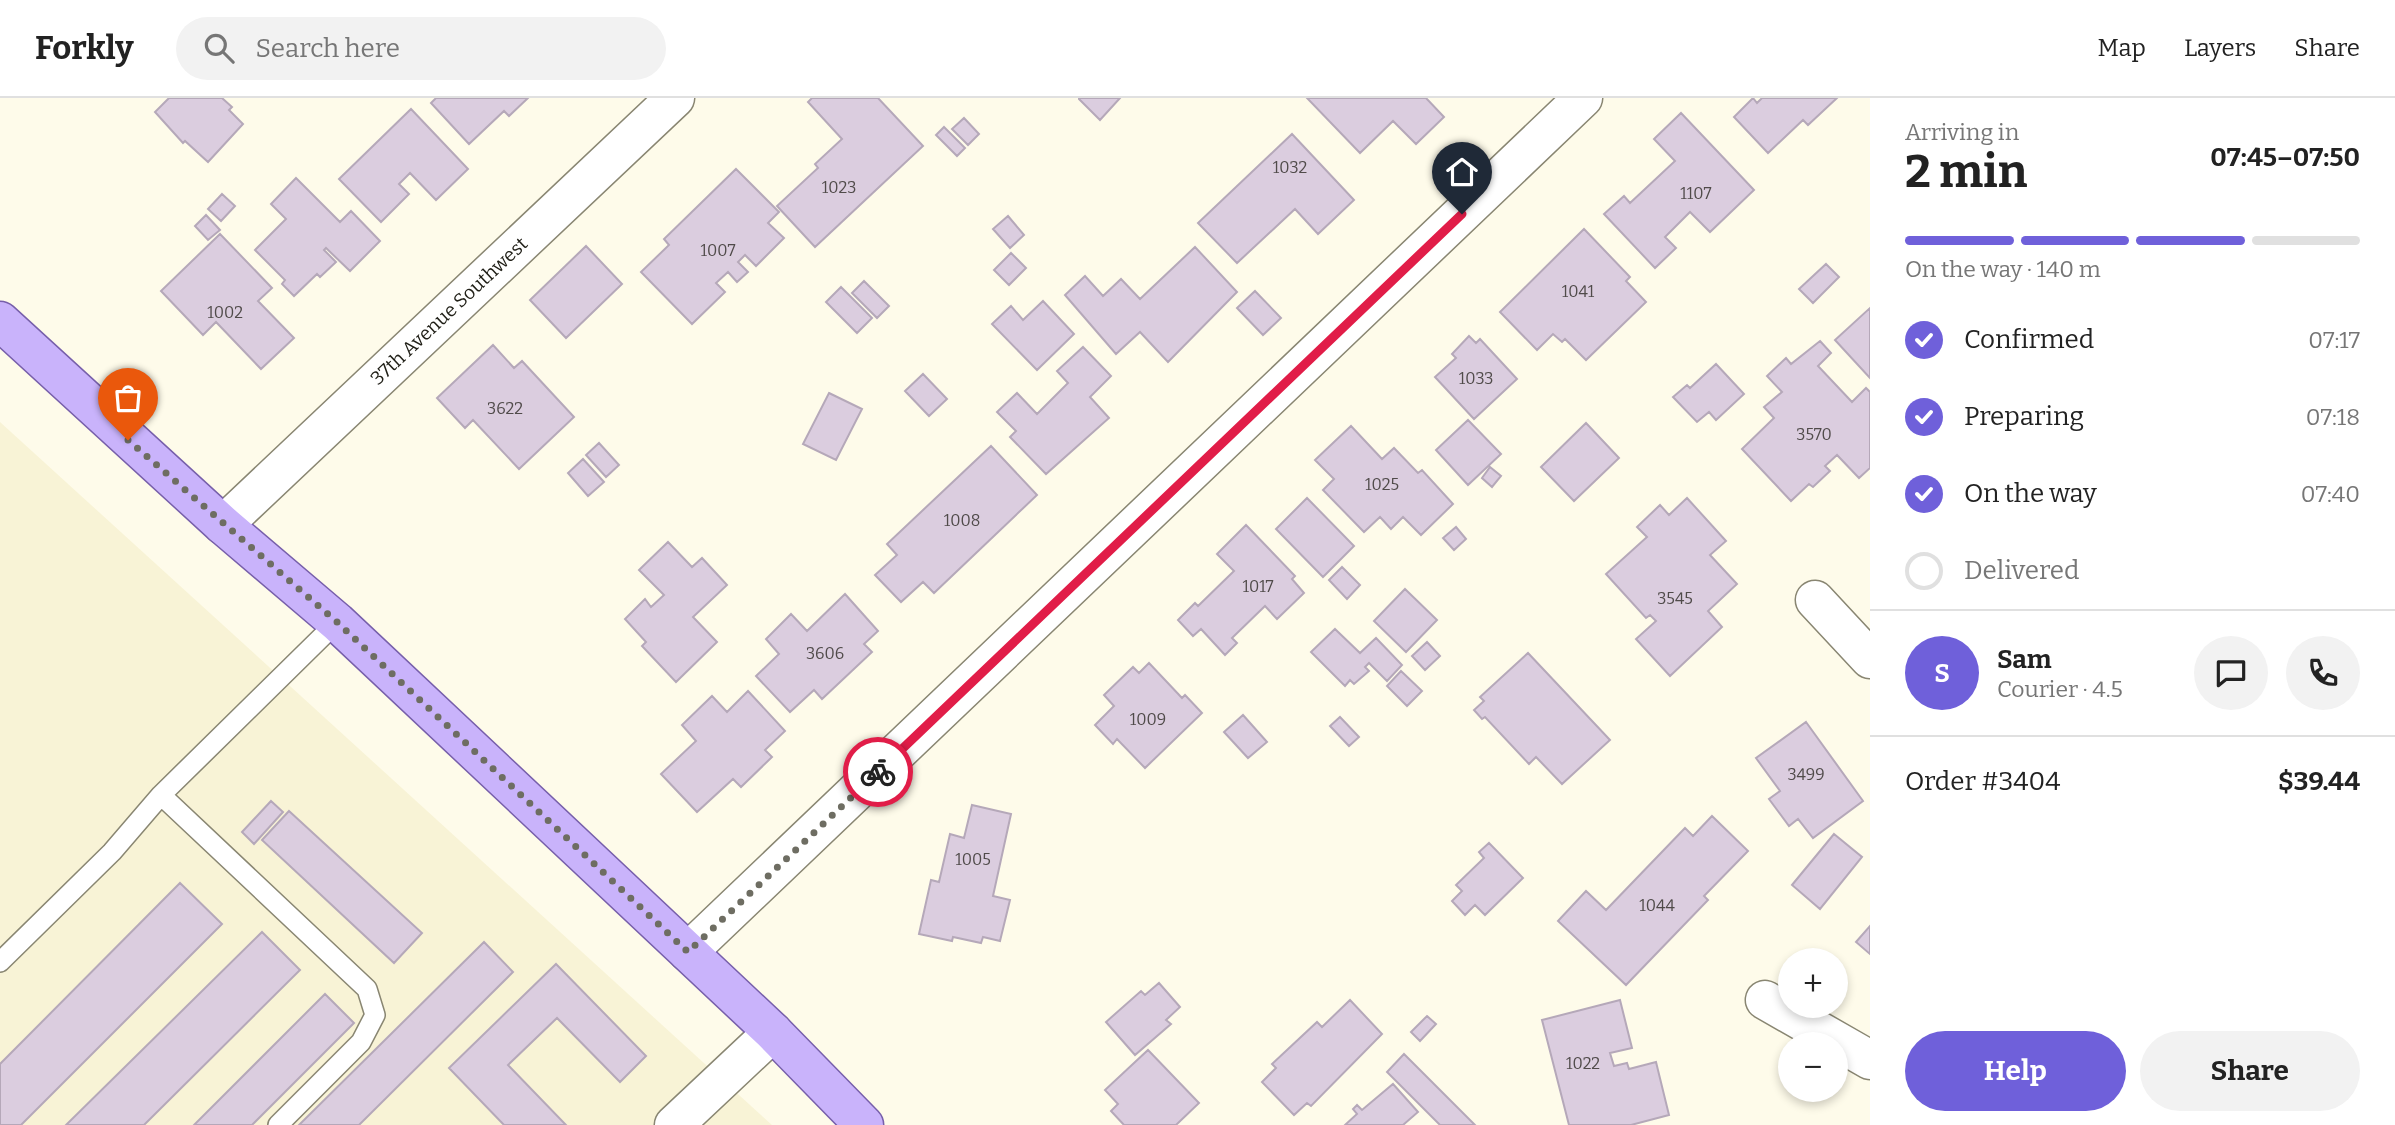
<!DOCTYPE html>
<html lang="en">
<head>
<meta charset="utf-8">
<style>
  :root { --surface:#fff; --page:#f2f2f2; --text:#222; --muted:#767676; --line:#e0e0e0; --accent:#6f60da }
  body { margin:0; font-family:Bitter,serif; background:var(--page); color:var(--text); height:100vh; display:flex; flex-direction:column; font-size:26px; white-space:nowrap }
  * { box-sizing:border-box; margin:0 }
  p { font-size:23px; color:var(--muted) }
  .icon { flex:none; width:38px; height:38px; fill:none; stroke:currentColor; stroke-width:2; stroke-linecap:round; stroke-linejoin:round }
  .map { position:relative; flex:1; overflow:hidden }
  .panel { display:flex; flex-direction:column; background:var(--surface); width:525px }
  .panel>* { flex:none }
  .fabs { position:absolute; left:1778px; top:850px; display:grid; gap:14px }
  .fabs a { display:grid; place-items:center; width:70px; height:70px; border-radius:50%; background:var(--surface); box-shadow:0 4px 10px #0003; font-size:35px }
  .pin { position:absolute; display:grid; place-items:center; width:60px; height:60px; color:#fff; margin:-72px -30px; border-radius:50% 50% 50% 0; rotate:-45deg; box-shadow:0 0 7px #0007 }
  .pin .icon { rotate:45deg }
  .courier { position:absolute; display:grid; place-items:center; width:70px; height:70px; margin:-35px; border:5px solid #e11d48; border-radius:50%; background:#fff; color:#222; box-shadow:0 2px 9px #0007 }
  .overview em { font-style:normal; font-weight:700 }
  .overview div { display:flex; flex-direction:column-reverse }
  .overview { display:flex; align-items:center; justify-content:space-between; height:119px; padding:0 35px }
  h1 { font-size:46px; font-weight:700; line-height:52px }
  .bar { display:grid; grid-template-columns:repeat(4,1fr); gap:10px 7px; align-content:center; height:84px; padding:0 35px }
  .bar i { height:9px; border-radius:5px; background:var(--line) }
  .bar .active { background:var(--accent) }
  .bar p { grid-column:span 4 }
  .line { display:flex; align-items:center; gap:18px; padding:0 35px; border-top:2px solid var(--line) }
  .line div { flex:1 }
  .round { display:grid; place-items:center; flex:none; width:74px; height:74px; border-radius:37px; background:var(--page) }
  ol { padding:0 35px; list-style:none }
  li { display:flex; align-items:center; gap:21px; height:77px }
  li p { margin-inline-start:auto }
  li .icon { padding:7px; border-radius:50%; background:var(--accent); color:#fff; stroke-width:4 }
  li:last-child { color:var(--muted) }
  li i { width:38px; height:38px; border:4px solid var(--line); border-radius:50% }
  .primary-button { display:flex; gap:14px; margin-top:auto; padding:14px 35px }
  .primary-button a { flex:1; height:80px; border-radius:42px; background:var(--accent); color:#fff; font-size:28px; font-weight:700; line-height:80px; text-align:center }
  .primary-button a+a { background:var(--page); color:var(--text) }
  header { display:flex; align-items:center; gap:42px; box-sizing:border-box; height:98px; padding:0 35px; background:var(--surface); border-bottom:2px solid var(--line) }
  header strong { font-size:33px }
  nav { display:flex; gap:38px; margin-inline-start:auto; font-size:24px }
  .search { width:490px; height:63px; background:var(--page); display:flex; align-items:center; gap:18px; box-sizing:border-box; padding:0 24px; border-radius:38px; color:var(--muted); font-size:26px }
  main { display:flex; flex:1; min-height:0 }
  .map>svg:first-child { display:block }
</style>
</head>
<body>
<header>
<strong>Forkly</strong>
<div class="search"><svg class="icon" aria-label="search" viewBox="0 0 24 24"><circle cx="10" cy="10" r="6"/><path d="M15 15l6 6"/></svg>Search here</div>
<nav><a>Map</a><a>Layers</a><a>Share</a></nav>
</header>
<main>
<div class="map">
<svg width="1870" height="1027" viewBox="0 0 1870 1027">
  <rect width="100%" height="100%" fill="#fefbea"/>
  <!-- built -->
  <path fill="#f8f3d6" d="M 0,324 L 772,1027 L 0,1027 Z"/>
  <!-- building -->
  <path fill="#dbcddf" stroke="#b5a8b9" stroke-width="2" d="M 169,0 L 222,0 L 232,9 L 229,12 L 243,26 L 208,64 L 185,43 L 183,45 L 155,14 Z
    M 436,0 L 528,0 L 509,18 L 504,13 L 469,46 L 431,5 Z
    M 812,0 L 878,0 L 923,48 L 815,149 L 777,108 L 818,70 L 815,66 L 842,41 L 808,4 Z
    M 1120,0 L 1100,22 L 1079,1 L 1079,0 Z
    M 1307,0 L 1426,0 L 1444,19 L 1416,46 L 1393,23 L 1360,55 Z
    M 1753,0 L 1757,5 L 1762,0 L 1837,0 L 1808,27 L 1803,22 L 1768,55 L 1734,19 Z
    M 411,11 L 468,71 L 436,102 L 410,75 L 399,86 L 409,96 L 381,124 L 339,81 Z
    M 1681,15 L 1754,92 L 1710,134 L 1690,114 L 1665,139 L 1676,150 L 1655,170 L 1604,116 L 1624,98 L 1630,105 L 1675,63 L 1654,41 Z
    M 964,20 L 979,36 L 968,47 L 952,31 Z
    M 944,29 L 965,50 L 957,58 L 936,37 Z
    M 1292,36 L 1354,102 L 1318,136 L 1295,111 L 1237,165 L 1198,125 Z
    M 736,71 L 779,114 L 768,125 L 784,140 L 756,168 L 745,157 L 738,164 L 748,174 L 737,184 L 728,174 L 716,185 L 725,194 L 692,226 L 641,174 L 669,147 L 664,141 Z
    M 296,80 L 340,124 L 351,113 L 380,143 L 350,173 L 326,150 L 324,152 L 336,164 L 320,179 L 317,176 L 294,198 L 282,186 L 285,182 L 255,152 L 286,121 L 271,106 Z
    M 222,96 L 235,108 L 221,123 L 208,111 Z
    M 206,117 L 220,132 L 208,142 L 195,128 Z
    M 1008,118 L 1024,137 L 1010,150 L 993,131 Z
    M 1584,131 L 1630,179 L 1626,183 L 1646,204 L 1586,262 L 1565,241 L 1562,244 L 1553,236 L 1537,252 L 1500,214 Z
    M 220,136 L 272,190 L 258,203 L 294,240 L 261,271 L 216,224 L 203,237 L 161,193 Z
    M 586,148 L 622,186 L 566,240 L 530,202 Z
    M 1195,149 L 1237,194 L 1168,264 L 1140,234 L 1116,256 L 1065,197 L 1085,178 L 1103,198 L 1121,181 L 1140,201 Z
    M 1011,155 L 1026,170 L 1009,187 L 994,172 Z
    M 1826,166 L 1839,179 L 1813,205 L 1799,191 Z
    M 864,183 L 889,208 L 877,220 L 852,195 Z
    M 841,189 L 872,220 L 857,235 L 826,204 Z
    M 1255,193 L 1281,220 L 1263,237 L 1237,210 Z
    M 1043,203 L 1074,236 L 1037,272 L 992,226 L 1011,208 L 1023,222 Z
    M 1870,210 L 1870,280 L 1835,242 Z
    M 1469,238 L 1476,245 L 1480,241 L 1517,281 L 1474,321 L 1435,279 L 1456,260 L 1452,256 Z
    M 1820,243 L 1831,255 L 1818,268 L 1852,304 L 1866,290 L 1870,294 L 1870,370 L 1859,380 L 1837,357 L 1825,368 L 1830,373 L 1813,389 L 1809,386 L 1791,403 L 1742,351 L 1774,320 L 1764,309 L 1782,294 L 1767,278 L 1786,260 L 1791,266 Z
    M 493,247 L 514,270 L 522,263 L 574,319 L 519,371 L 473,322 L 465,330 L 437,300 Z
    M 1083,249 L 1111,278 L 1090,299 L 1109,320 L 1046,376 L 1010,339 L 1016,333 L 997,314 L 1017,295 L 1037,316 L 1068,285 L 1057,273 Z
    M 1716,266 L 1744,296 L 1716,322 L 1709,314 L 1697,324 L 1673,299 L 1687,287 L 1690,290 Z
    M 923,276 L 947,301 L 929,318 L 905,293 Z
    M 829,295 L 862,311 L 836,362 L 803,346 Z
    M 1468,322 L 1501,356 L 1468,387 L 1436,352 Z
    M 1586,325 L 1619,360 L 1574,403 L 1541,369 Z
    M 1351,328 L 1382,361 L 1394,350 L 1418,375 L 1422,372 L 1453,406 L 1421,437 L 1403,419 L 1391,431 L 1380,419 L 1364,434 L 1323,392 L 1334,381 L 1315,362 Z
    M 599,345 L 619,367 L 606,379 L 586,357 Z
    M 991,348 L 1037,397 L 934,495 L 923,484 L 901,504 L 875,477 L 897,457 L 887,446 Z
    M 583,361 L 604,384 L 588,398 L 568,375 Z
    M 1490,369 L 1501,378 L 1492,389 L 1482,380 Z
    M 1307,400 L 1354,448 L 1323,479 L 1276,431 Z
    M 1687,400 L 1726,443 L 1710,457 L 1737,486 L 1708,513 L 1722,529 L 1670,578 L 1636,541 L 1656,523 L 1650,517 L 1646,520 L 1606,476 L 1647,439 L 1637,429 L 1660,407 L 1669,417 Z
    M 1246,427 L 1295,478 L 1292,481 L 1304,495 L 1277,521 L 1265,508 L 1232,540 L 1237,545 L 1225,557 L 1201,531 L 1193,538 L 1178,522 L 1195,505 L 1198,508 L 1234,473 L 1217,456 Z
    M 1456,429 L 1466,441 L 1454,452 L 1443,440 Z
    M 668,444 L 692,469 L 702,460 L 727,487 L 693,519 L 717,544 L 676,584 L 642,548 L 646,544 L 625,521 L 645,501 L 651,509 L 664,497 L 639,472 Z
    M 1342,469 L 1360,487 L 1347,501 L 1329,482 Z
    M 1405,491 L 1437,522 L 1406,554 L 1374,523 Z
    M 845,496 L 878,533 L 864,546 L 872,554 L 822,601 L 814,592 L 790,614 L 756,578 L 779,556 L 766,541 L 791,516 L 807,533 Z
    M 1335,531 L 1360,555 L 1376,540 L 1402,567 L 1387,583 L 1369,565 L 1365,569 L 1369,573 L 1354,586 L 1350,582 L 1345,588 L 1311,554 Z
    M 1427,544 L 1440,558 L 1425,572 L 1412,558 Z
    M 1528,555 L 1610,642 L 1562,686 L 1536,659 L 1529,666 L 1485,619 L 1482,621 L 1474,612 L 1484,603 L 1480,599 Z
    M 1149,565 L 1182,600 L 1185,597 L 1202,615 L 1145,670 L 1117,641 L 1113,646 L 1095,627 L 1114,608 L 1104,597 L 1133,569 L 1139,575 Z
    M 1401,573 L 1422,593 L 1407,608 L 1387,588 Z
    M 748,593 L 785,633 L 765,652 L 772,659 L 741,689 L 733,681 L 697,714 L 661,676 L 696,643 L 682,627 L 712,598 L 727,614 Z
    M 1243,617 L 1267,644 L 1248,660 L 1224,634 Z
    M 1340,619 L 1359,639 L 1349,648 L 1330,628 Z
    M 1806,624 L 1863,703 L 1813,740 L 1798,721 L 1789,728 L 1769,701 L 1780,693 L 1756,660 Z
    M 271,703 L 283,714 L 254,746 L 242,734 Z
    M 972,707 L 1011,716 L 993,798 L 1010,802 L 1000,843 L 983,839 L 981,845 L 953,839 L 952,843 L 919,836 L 931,782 L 939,784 L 950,736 L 964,740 Z
    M 289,713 L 422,835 L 394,865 L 262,742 Z
    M 1712,718 L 1748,753 L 1704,798 L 1708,802 L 1626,887 L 1558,823 L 1586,793 L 1606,812 L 1685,730 L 1693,738 Z
    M 1834,736 L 1862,759 L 1820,811 L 1792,787 Z
    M 1489,745 L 1523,780 L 1485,817 L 1475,807 L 1465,817 L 1452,803 L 1462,793 L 1456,787 L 1484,760 L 1479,754 Z
    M 180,785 L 222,826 L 21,1027 L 0,1027 L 0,966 Z
    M 1870,828 L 1870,856 L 1856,844 Z
    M 262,834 L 300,872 L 144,1027 L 66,1027 Z
    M 484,844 L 513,874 L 359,1027 L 299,1027 Z
    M 556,866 L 646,958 L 620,984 L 557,920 L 508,967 L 566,1027 L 504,1027 L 449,970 Z
    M 1159,885 L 1180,909 L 1166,922 L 1171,926 L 1135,957 L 1106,924 L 1141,893 L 1145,897 Z
    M 325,896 L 354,925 L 252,1027 L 194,1027 Z
    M 1350,902 L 1382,936 L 1311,1008 L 1307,1005 L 1294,1017 L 1262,984 L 1276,970 L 1272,966 L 1317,924 L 1322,929 Z
    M 1620,902 L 1632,950 L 1610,955 L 1614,968 L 1627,965 L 1629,971 L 1656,964 L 1669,1017 L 1631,1027 L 1569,1027 L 1542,922 Z
    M 1427,918 L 1436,926 L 1420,943 L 1411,934 Z
    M 1148,952 L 1199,1005 L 1176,1027 L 1124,1027 L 1111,1013 L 1118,1006 L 1105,992 Z
    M 1404,956 L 1475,1027 L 1440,1027 L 1387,974 Z
    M 1393,986 L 1418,1014 L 1403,1027 L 1345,1027 L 1357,1016 L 1353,1011 L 1357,1007 L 1362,1012 Z"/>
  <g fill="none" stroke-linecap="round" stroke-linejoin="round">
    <!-- lane casing -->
    <g stroke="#898672" stroke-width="22">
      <path id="lane" d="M 161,697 L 367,891 L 375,917 L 361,944 L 278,1027
        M 0,864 L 112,754 L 161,697 L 337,524"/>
    </g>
    <!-- street casing -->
    <g stroke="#898672" stroke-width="41">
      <path id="street" d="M 223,427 L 675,0
        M 1815,502 L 1870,561
        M 688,854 L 1583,0
        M 1765,902 L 1870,962
        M 674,1027 L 773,934"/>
    </g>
    <!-- primary casing -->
    <g stroke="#775faa" stroke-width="41">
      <path id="primary" d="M 0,223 L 223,427 L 337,524 L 773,934 L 864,1027"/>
    </g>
    <!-- lane -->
    <use href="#lane" stroke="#fff" stroke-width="19"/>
    <!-- street -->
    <use href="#street" stroke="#fff" stroke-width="38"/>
    <!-- primary -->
    <use href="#primary" stroke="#c9b3fb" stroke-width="38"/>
  </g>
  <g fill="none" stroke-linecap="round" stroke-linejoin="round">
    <!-- done -->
    <path stroke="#6e6d62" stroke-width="7" stroke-dasharray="0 12.6" d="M 128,342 L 337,524 L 688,854 L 878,674"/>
    <!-- route -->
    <path stroke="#e11d48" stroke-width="9" d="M 878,674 L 1462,116"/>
  </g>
  <g text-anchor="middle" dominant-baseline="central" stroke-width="5" stroke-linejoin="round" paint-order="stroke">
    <!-- number labels -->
    <g font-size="16" fill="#504b4a">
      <text x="1290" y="69">1032</text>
      <text x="839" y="89">1023</text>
      <text x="1696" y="95">1107</text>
      <text x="718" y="152">1007</text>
      <text x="1578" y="193">1041</text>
      <text x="225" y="214">1002</text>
      <text x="1476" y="280">1033</text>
      <text x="505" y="310">3622</text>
      <text x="1814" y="336">3570</text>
      <text x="1382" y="386">1025</text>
      <text x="962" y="422">1008</text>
      <text x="1258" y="488">1017</text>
      <text x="1675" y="500">3545</text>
      <text x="825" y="555">3606</text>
      <text x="1148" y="621">1009</text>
      <text x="1806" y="676">3499</text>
      <text x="973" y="761">1005</text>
      <text x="1657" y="807">1044</text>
      <text x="1583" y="965">1022</text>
    </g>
    <!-- street labels -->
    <g font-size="19" fill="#212018" stroke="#fff">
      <text transform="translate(449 213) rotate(-43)">37th Avenue Southwest</text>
    </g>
  </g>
</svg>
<div class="fabs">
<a>+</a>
<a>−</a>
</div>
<div class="pin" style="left:128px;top:342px;background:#ea580c"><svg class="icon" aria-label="bag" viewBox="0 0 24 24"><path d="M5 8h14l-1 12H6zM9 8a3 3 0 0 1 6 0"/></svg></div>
<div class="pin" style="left:1462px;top:116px;background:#1f2937"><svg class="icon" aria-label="home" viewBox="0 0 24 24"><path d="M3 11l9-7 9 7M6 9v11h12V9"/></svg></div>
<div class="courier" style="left:878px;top:674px"><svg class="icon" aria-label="bike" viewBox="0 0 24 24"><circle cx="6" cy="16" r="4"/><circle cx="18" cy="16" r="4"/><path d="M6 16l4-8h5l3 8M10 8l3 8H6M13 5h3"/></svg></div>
</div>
<section class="panel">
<div class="overview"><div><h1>2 min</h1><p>Arriving in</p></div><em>07:45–07:50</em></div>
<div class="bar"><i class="active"></i><i class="active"></i><i class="active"></i><i></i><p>On the way · 140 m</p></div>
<ol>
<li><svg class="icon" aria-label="check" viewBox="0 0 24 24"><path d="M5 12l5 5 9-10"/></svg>Confirmed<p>07:17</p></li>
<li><svg class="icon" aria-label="check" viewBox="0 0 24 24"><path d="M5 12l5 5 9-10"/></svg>Preparing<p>07:18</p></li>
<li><svg class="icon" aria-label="check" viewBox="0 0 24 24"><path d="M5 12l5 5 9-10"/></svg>On the way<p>07:40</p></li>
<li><i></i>Delivered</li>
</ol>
<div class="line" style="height:126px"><b class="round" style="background:var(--accent);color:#fff">S</b><div><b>Sam</b><p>Courier · 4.5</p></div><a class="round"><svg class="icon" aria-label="chat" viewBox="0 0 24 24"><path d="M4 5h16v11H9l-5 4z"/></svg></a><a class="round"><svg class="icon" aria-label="phone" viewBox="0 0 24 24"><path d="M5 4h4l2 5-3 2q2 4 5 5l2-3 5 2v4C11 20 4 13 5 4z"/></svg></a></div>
<div class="line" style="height:91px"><div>Order #3404</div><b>$39.44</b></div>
<div class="primary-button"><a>Help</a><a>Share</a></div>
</section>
</main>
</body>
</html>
